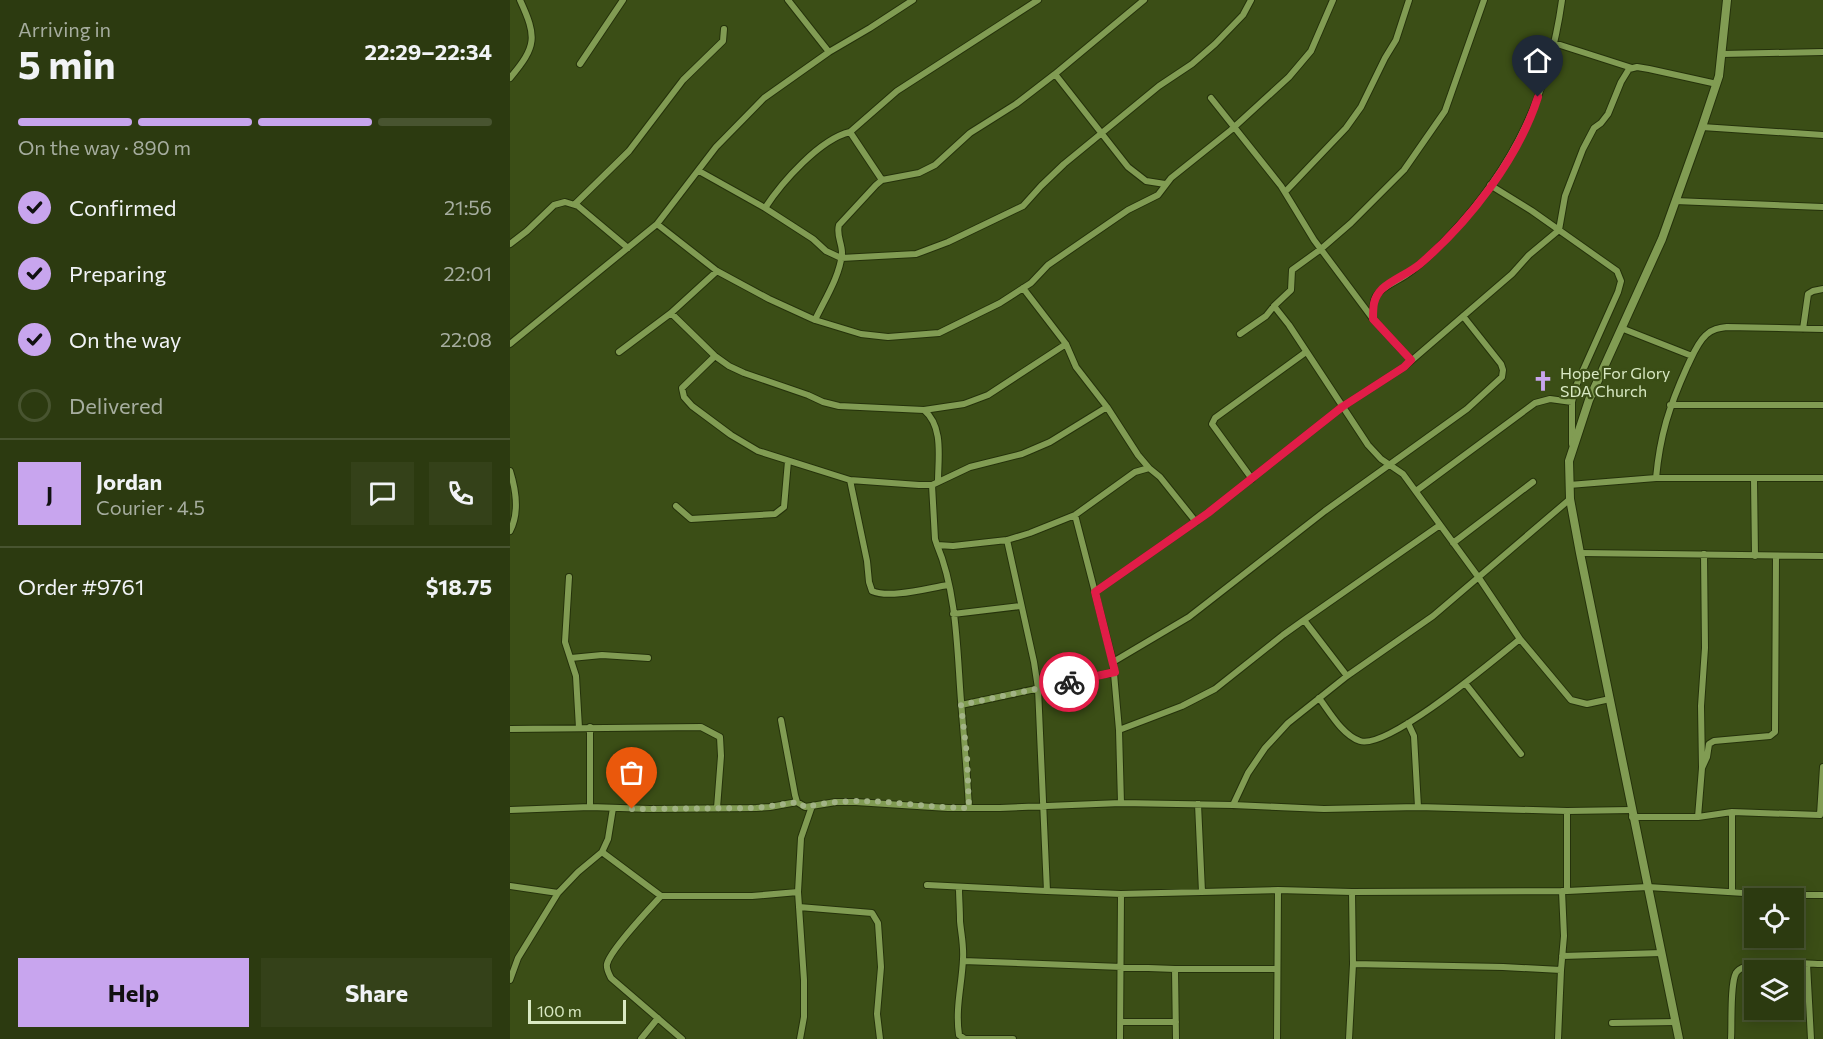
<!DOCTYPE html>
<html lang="en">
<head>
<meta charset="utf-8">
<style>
  :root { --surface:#2c3a10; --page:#344119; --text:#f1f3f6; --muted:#a6ad9f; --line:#485430; --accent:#c8a5ee }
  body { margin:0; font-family:Commissioner,sans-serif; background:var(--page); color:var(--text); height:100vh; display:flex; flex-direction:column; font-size:22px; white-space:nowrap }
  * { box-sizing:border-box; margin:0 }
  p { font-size:20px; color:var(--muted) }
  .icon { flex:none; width:33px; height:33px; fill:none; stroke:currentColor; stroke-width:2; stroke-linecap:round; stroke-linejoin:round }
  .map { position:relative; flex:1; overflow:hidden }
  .details { display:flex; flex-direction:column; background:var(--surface); width:510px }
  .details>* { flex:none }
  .controls { position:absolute; left:1234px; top:888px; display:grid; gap:12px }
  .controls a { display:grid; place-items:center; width:60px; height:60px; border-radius:0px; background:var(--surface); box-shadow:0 3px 15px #0003,0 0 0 2px var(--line); font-size:30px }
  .scale { position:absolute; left:18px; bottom:15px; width:98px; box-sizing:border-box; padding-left:6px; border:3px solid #d9e9c3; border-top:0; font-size:16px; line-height:21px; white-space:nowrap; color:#d9e9c3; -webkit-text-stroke:4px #3b4e16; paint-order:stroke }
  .pin { position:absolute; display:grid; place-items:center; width:51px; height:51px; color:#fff; margin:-62px -26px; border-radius:50% 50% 50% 0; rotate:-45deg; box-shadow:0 0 6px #0007 }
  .pin .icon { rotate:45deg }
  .courier { position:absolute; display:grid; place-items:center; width:60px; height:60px; margin:-30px; border:4px solid #e11d48; border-radius:50%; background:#fff; color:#222; box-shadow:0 2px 8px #0007 }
  .overview em { font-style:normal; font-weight:700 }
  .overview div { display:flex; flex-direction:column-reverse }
  .overview { display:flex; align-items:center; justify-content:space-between; height:102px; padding:0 18px }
  h1 { font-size:39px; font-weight:700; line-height:45px }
  .bar { display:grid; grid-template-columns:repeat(4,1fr); gap:9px 6px; align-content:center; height:72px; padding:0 18px }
  .bar i { height:8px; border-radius:4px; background:var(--line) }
  .bar .active { background:var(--accent) }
  .bar p { grid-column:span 4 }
  .line { display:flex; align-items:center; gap:15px; padding:0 18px; border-top:2px solid var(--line) }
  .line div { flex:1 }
  .round { display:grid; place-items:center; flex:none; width:63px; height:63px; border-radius:0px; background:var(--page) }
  ol { padding:0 18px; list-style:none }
  li { display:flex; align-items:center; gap:18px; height:66px }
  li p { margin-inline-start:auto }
  li .icon { padding:6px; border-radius:50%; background:var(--accent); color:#111; stroke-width:4 }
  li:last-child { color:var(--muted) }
  li i { width:33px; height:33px; border:3px solid var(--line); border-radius:50% }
  .button { display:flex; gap:12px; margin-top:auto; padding:12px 18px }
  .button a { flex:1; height:69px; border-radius:0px; background:var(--accent); color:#111; font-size:24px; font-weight:700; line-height:69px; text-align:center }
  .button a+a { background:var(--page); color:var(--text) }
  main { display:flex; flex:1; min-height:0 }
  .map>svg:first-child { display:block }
</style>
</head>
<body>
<main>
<section class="details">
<div class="overview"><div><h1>5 min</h1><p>Arriving in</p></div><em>22:29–22:34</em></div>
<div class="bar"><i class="active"></i><i class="active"></i><i class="active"></i><i></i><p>On the way · 890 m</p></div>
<ol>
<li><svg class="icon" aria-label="check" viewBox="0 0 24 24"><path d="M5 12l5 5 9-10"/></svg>Confirmed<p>21:56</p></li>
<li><svg class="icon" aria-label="check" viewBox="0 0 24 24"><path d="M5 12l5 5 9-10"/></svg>Preparing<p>22:01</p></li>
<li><svg class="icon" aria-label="check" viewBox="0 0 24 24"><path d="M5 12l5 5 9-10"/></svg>On the way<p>22:08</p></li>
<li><i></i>Delivered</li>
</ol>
<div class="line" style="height:108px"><b class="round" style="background:var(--accent);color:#111">J</b><div><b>Jordan</b><p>Courier · 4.5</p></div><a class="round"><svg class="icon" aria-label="chat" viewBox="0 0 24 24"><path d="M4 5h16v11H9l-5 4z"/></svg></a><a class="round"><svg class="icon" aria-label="phone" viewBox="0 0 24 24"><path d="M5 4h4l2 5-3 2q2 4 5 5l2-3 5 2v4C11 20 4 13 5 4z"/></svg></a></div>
<div class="line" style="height:78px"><div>Order #9761</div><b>$18.75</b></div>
<div class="button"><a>Help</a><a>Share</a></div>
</section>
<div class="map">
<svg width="1313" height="1039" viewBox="0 0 1313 1039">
  <rect width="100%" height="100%" fill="#3b4e16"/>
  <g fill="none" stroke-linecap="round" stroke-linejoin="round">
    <!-- minor casing -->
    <g stroke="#25320b" stroke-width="8">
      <path id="minor" d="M 278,0 L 319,52
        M 1044,43 L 1122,68
        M 1212,54 L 1313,52
        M 70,64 L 113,0
        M 545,74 L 618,167 L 636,181 L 655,184
        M 0,78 C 27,46 27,37 10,0
        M 701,98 L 771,186 L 804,240 L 863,319 L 901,360
        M 1192,127 L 1313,135
        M 189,171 L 255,208 C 272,182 310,139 340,132
        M 372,180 L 340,132 L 387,91 L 528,0
        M 980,185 L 1022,211 L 1107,271 L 1111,281 L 1108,292 L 1066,386 L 1062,402 L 1062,444
        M 775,192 L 836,128 L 851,107 L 875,58 L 886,40 L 899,0
        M 1165,201 L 1313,207
        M 65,204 L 119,151 L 173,80 L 213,41 L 214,29
        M 255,208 L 303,239 L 316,251 L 331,258 L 406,254 L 438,242 L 513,206 L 531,186 L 554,164 L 649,86 L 682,64 L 705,44 L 733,15 L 741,0
        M 147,224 L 207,271 L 259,299 L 305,320 L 351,334 L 378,337 L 429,333 L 490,303 L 521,283 L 538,265 L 618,210 L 648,195 L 661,178 L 721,130 L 779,77 L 801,51 L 823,0
        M 0,244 L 17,231 L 44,205 L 55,202 L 68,206 L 118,248
        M 513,288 L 556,344 L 566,367 L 597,407 L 628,455 L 639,468
        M 764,306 L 781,290 L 782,270 L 811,249 L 841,223 L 894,170 L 935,111 L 974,0
        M 161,313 L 205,356 L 219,366 L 234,373 L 298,395 L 313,402 L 329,406 L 414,410 C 434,427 428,458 428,482
        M 863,319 C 863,311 862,303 866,296 C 873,286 886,282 896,275 C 912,264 927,249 940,235 C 1004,167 1039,93 1052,0
        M 305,320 C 315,299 330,276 332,253 C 332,243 326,235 329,225 L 366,185 L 372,180 L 409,173 L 425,165 L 460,133 L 506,104 L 545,74 L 634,0
        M 1111,328 L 1182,356
        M 1293,329 L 1298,294 L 1303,291 L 1313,289
        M 730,334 L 756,316 L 764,306 L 779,325 L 858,445 L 871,459 L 893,474 L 969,578 L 1010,639 L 1061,700 L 1077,704 L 1100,699
        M 0,344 L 147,224 L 206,147 L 254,98 L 319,52 L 360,28 L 403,0
        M 109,352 L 161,313 L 207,271
        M 205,356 L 172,388 L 174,397 L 182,406 L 221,435 L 248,451 L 340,480 L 409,485 L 422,485 L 460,467 L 512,454 L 540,442 L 597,407
        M 1160,405 L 1313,405
        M 414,410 L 454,404 L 478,395 L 556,344
        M 0,471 C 6,490 10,512 0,531
        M 1146,478 C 1150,435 1159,407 1177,367 C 1182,357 1187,343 1196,335 C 1202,329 1209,328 1217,327 L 1313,329
        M 742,479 L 702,424 L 705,418 L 796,352
        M 1244,479 L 1245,556
        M 340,480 L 357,561 L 359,582 L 362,591 C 380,599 418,588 438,585
        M 422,485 L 425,539 L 427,545 L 443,546 L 497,540 L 520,533 L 565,515 L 625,472 L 639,468 L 650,477 L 686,522
        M 1059,485 L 1146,478 L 1313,478
        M 906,491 L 1025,403 L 1040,399 L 1062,402
        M 166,506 L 181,519 L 265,514 L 274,507 L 278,461
        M 565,515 L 603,662 L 609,730 L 611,803
        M 943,543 L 1023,482
        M 427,545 C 447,592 447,651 451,701 C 454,737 457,772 459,808
        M 1070,553 L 1313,556
        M 59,577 L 55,642 L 66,676 L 69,728
        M 585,592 L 698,513 L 832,407 L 894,367 L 1002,274 L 1019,255 L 1049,230 L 1055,196 L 1073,149 L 1084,128 L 1091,123 L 1098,114 L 1111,82 L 1119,69 L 1127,67 L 1139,69 L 1207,84
        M 443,614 L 511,606
        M 794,620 L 930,525
        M 61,658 L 92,655 L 138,658
        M 603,662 L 679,617 L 815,511 L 957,409 L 992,377 L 993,370 L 991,364 L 953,316
        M 955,683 L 1011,754
        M 809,698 C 819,711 832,735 850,741 C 878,750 985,659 1010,639
        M 451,705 L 605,672
        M 271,720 L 285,795 L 287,802 L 295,807 L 326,802 L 346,802 L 438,808 L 490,808 L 611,803 L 723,805 L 814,809 L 908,807 L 1057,811 L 1121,810
        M 898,723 L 904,736 L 908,807
        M 0,729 L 191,727 L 210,737 L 211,756 L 207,808
        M 609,730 L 672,706 L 705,689 L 773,635 L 794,620 L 837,676
        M 1192,768 L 1197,757 L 1199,744 L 1204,741 L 1260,736 L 1265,732 L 1266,556
        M 688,804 L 692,892
        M 723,805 L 738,773 L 755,748 L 778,723 L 837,676 L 923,616 L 1060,499
        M 80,807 L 80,727
        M 0,810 L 80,807 L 140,809 L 246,808 L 260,807 L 287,802
        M 1057,811 L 1057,891 L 1138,887 L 1266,895 L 1313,895
        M 1222,812 L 1222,892
        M 1122,817 L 1188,817 L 1222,812 L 1310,815 L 1313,767
        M 1188,817 L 1192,768 L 1191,706 L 1195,648 L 1194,554
        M 92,852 L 151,896 L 242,896 L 288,892
        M 417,885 L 537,891 L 528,688 L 524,662 L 497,540
        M 0,886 L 48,893
        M 449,887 C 449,898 450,909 450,921 C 451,933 454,945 453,959 C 452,985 445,1008 449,1035 L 455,1039 L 503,1039
        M 537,891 L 611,894 L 610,1039
        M 1052,891 L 1054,936 L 1051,970 L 993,967 L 843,964 L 842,892 L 1052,891 L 1057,891
        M 611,894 L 768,890
        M 151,896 C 140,908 100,950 97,964 C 96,969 99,974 101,978 L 172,1039
        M 289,907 L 362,913 L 368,923 L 371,967 L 367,1014 L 370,1039
        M 1052,956 L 1152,953
        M 453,961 L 665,969 L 767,969
        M 1297,964 L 1301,1039
        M 665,969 L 666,1039
        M 0,980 L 8,958 L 48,893 L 68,872 L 92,852 L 98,839 L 103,808
        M 610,1022 L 666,1022
        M 1102,1023 L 1166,1022
        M 131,1039 L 148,1018
        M 290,1039 L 294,1017 L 294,980 L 288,892 L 291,838 L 302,806
        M 767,1039 L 768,890 L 842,892
        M 839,1039 L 843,964
        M 1048,1039 L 1051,970
        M 1221,1039 C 1222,1025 1220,984 1226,973 C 1235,957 1295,964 1313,964"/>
    </g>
    <!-- tertiary casing -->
    <g stroke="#25320b" stroke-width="10">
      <path id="tertiary" d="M 1169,1039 L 1070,553 L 1060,499 L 1059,461 L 1079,400 L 1152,239 L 1192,127 L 1209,76 L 1217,0"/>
    </g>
    <!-- minor -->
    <use href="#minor" stroke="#819c53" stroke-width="6"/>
    <!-- tertiary -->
    <use href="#tertiary" stroke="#819c53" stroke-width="8"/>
  </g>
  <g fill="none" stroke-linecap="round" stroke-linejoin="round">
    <!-- done -->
    <path stroke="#a2b386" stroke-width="6" stroke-dasharray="0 10.8" d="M 122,809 L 246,808 L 288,802 L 295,807 C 305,805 316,803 327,802 C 371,798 415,808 459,808 L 457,755 L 451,705 L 559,682"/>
    <!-- route -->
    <path stroke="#e11d48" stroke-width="8" d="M 559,682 L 605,672 L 585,592 L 698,513 L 832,407 L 894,367 L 901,360 L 863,319 C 863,307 863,298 872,289 C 883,279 898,274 910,264 C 959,222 1008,159 1028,97"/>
  </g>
  <!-- icons -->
  <defs>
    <g id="church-bare" transform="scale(1.62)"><path d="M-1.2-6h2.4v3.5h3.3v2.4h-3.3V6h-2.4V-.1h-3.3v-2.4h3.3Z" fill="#c8a5ee" stroke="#3b4e16" stroke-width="2.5" paint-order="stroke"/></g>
  </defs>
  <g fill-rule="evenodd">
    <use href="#church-bare" x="1033" y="381"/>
  </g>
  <g text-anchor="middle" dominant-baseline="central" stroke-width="4.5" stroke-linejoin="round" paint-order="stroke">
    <!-- poi labels -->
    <g font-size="16" fill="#d9e9c3" stroke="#3b4e16" text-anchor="start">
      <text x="1050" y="372">Hope For Glory<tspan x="1050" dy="18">SDA Church</tspan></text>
    </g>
  </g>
</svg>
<div class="controls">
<a><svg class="icon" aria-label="locate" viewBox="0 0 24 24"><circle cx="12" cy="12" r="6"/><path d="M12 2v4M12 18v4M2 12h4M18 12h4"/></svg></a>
<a><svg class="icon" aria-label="layers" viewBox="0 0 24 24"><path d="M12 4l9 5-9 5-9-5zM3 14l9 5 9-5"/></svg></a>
</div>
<div class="scale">100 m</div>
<div class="pin" style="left:122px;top:809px;background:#ea580c"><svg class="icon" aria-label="bag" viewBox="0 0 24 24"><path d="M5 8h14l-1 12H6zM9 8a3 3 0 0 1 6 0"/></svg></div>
<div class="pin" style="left:1028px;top:97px;background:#1f2937"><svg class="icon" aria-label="home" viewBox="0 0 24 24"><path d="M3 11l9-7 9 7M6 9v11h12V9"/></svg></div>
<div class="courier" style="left:559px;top:682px"><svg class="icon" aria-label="bike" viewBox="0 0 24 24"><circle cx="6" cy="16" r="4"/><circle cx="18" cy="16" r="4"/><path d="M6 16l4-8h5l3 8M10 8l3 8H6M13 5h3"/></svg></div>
</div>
</main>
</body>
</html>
